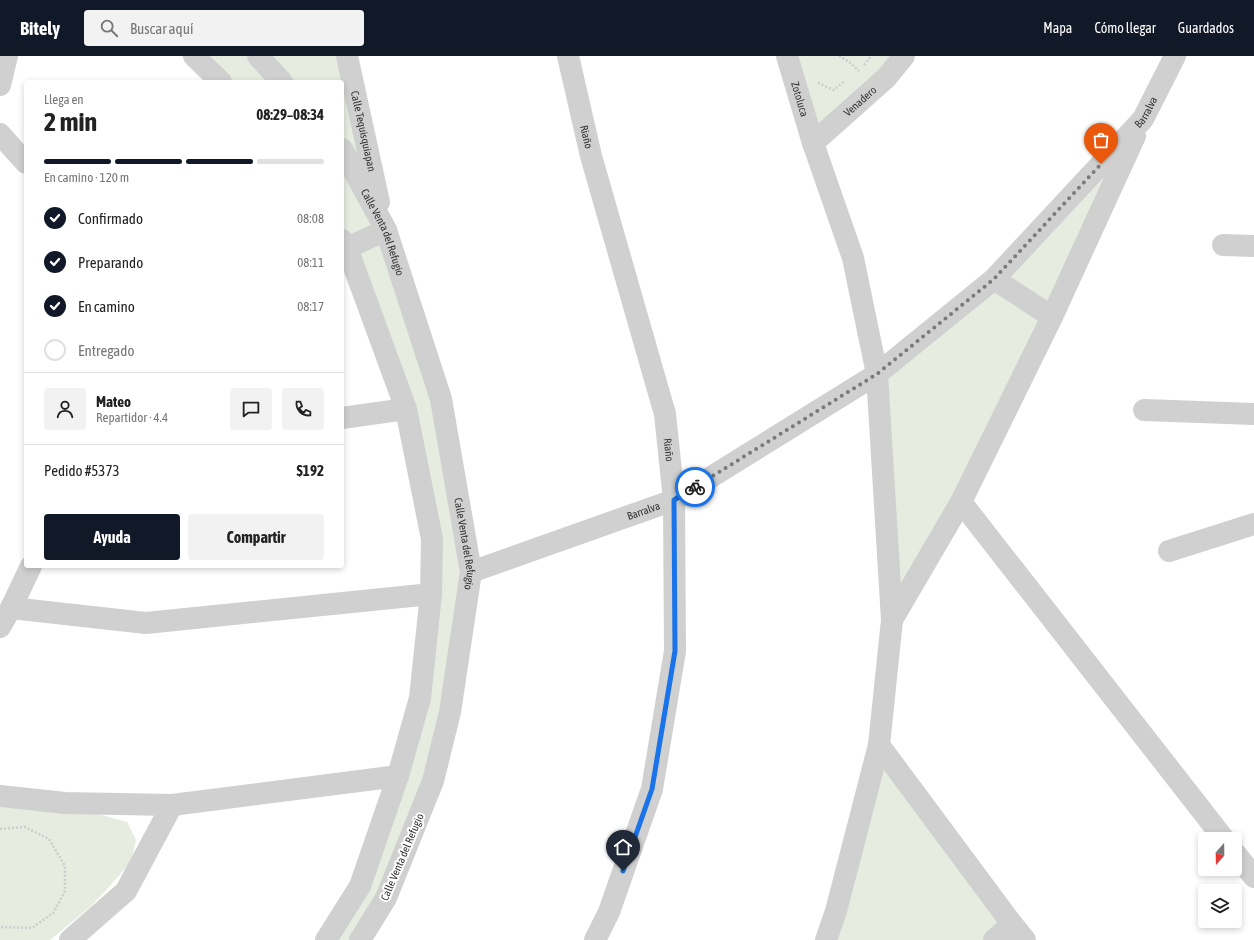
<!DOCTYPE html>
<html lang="es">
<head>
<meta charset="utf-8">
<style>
  :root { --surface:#fff; --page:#f2f2f2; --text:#222; --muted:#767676; --line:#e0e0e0; --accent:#111827 }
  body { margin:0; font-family:"Asap Condensed",sans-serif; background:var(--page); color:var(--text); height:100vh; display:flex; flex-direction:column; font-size:15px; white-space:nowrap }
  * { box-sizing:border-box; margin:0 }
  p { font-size:13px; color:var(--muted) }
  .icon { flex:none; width:22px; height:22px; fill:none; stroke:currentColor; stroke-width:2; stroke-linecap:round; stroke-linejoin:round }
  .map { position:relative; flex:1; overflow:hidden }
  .details { position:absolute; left:24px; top:24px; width:320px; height:488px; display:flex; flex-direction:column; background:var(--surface); border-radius:4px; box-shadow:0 2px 6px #0003 }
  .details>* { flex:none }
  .needle { width:26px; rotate:200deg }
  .controls { position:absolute; left:1198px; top:776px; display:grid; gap:8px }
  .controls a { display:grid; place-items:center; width:44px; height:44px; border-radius:4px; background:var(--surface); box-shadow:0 2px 6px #0003; font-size:20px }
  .pin { position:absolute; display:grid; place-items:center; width:34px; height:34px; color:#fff; margin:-41px -17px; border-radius:50% 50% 50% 0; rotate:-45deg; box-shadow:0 0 4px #0007 }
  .pin .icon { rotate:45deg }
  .courier { position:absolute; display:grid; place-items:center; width:40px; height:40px; margin:-20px; border:3px solid #1a73e8; border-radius:50%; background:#fff; color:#222; box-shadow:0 1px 5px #0007 }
  .summary em { font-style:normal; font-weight:700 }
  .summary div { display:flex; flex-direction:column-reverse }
  .summary { display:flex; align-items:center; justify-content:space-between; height:68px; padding:0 20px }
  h1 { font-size:26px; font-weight:700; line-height:30px }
  .bar { display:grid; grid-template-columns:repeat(4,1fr); gap:6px 4px; align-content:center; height:48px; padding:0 20px }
  .bar i { height:5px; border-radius:3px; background:var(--line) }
  .bar .active { background:var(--accent) }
  .bar p { grid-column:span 4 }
  .line { display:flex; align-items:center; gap:10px; padding:0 20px; border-top:1px solid var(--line) }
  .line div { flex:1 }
  .round { display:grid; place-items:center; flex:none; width:42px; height:42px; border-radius:4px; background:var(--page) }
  ol { padding:0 20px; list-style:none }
  li { display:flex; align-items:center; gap:12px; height:44px }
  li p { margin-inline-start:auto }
  li .icon { padding:4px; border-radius:50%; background:var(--accent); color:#fff; stroke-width:4 }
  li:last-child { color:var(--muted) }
  li i { width:22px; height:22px; border:2px solid var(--line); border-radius:50% }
  .cta { display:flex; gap:8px; margin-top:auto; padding:8px 20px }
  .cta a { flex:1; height:46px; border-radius:4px; background:var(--accent); color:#fff; font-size:16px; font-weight:700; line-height:46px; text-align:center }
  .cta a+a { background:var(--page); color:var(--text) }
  header { display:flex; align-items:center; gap:24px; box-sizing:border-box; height:56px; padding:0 20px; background:var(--accent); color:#fff }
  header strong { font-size:19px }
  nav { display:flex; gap:22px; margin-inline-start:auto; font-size:14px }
  .search { width:280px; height:36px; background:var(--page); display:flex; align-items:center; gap:10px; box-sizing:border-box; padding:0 14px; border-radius:4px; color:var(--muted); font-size:15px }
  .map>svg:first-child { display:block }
</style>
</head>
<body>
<header>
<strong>Bitely</strong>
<div class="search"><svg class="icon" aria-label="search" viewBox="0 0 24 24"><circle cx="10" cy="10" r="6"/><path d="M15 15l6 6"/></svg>Buscar aquí</div>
<nav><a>Mapa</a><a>Cómo llegar</a><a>Guardados</a></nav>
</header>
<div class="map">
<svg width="1254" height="884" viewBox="0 0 1254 884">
  <rect width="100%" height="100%" fill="#fff"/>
  <!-- green -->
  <path fill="#e6ecdf" d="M 194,0 L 347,0 L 386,174 L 441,343 L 471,516 L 450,656 L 360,884 L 326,884 L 398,720 L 431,538 L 406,353 L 342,184 L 342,26 L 221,26 Z
    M 787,0 L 904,0 L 813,87 Z
    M 1143,63 L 892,564 L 877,318 L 994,223 Z
    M 879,689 L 1012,868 L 994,884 L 826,884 Z
    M 0,751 L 91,756 L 127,766 L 136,784 L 131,806 L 107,833 L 90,851 L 50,884 L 0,884 Z"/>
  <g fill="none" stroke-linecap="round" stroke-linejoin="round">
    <!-- path -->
    <path stroke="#cdcdcd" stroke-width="2.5" stroke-dasharray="2 2" stroke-linecap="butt" d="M 839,0 L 848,5 L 859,15
      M 864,9 L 871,0
      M 818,27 L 834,34 L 845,25
      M 0,773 L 25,771 L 49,783 L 65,810 L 65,835 L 53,857 L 32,872 L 0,871"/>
    <!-- minor -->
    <g stroke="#d0d0d0" stroke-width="22">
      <path d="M 194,0 L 221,26"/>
      <path d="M 258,0 L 282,26"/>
      <path id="s1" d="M 347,0 L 379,146"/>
      <path id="s2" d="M 568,0 L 591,100 L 665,358 L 674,444 L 675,595 L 652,733 L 609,856 L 595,884"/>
      <path id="s3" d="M 787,0 L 813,87 L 853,202 L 877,318 L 892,564 L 879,689 L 836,855 L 826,884"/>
      <path d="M 0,78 L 26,107"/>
      <path id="s4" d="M 813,87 L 886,22 L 904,0"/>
      <path id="s5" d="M 342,93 L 386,174 L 441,343 L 471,516 L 450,656 L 433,725 L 386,842 L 360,884"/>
      <path d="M 1223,189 L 1254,190"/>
      <path d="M 347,192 L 386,174"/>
      <path d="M 994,223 L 1052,261"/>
      <path d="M 1144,354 L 1254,358"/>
      <path d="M 342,362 L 406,353"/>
      <path d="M 961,446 L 1224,783"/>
      <path d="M 1169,495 L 1254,468"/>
      <path id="s6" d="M 471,516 L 674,444 L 877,318 L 994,223 L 1143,63 L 1175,0"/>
      <path d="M 11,552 L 146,567 L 431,538"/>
      <path d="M 892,564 L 961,446 L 1052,261 L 1135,80"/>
      <path d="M 0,571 L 11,552 L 31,510"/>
      <path d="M 879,689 L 1012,868 L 1025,884"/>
      <path d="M 0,740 L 65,747 L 172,749 L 398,720"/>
      <path d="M 1235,797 L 1254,821"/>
      <path d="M 70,884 L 126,835 L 172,749"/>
      <path d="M 326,884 L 360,830 L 398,720 L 420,642 L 431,538 L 432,483 L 406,353 L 347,192 L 342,184"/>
      <path d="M 994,884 L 1012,868"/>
    </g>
    <!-- tertiary -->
    <path stroke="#d0d0d0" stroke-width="22" d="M 0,29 L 7,0"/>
  </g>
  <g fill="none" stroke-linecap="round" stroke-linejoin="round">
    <!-- done -->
    <path stroke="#7a7a7a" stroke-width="4" stroke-dasharray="0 7.2" d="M 695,431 L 877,318 L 994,223 L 1101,108"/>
    <!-- route -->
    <path stroke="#1a73e8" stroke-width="5" d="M 623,815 L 652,733 L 675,595 L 674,444 L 695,431"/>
  </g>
  <g text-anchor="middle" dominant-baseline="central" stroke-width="4" stroke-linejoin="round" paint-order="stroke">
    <!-- street labels -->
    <g font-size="11" fill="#333" stroke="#fff">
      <text stroke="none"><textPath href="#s3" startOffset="45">Zotoluca</textPath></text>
      <text stroke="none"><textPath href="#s4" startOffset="63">Venadero</textPath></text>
      <text stroke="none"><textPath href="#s6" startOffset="831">Barralva</textPath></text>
      <text stroke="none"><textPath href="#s1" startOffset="77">Calle Tequisquiapan</textPath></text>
      <text stroke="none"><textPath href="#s2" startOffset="83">Riaño</textPath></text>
      <text stroke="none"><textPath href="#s5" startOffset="93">Calle Venta del Refugio</textPath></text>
      <text stroke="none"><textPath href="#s2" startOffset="407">Riaño</textPath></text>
      <text stroke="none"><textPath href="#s6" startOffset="183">Barralva</textPath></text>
      <text stroke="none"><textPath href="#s5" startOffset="417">Calle Venta del Refugio</textPath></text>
      <text transform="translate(402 801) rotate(-67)">Calle Venta del Refugio</text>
    </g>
  </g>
</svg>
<div class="controls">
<a><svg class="needle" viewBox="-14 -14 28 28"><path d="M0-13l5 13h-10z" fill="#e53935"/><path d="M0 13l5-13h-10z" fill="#767676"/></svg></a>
<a><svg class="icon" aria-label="layers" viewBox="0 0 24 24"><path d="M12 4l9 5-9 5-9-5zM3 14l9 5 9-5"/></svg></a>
</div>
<div class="pin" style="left:1101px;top:108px;background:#ea580c"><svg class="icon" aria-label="bag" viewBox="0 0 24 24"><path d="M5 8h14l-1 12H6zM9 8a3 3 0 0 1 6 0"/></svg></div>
<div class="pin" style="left:623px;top:815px;background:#1f2937"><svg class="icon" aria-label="home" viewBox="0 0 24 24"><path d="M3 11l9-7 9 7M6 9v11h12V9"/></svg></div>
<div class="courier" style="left:695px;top:431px"><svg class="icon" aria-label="bike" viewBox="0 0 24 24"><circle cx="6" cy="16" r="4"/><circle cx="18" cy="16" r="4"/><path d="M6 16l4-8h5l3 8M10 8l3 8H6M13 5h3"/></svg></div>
<section class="details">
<div class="summary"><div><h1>2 min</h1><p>Llega en</p></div><em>08:29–08:34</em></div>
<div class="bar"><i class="active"></i><i class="active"></i><i class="active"></i><i></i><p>En camino · 120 m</p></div>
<ol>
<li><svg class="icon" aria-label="check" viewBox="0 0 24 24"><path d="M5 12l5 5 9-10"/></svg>Confirmado<p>08:08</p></li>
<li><svg class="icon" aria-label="check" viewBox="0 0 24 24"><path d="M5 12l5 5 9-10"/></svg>Preparando<p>08:11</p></li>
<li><svg class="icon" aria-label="check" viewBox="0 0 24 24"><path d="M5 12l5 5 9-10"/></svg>En camino<p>08:17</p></li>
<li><i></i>Entregado</li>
</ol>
<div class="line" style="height:72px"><a class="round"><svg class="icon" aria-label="person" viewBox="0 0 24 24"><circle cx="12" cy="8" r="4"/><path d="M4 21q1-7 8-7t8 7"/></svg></a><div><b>Mateo</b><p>Repartidor · 4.4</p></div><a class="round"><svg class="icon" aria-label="chat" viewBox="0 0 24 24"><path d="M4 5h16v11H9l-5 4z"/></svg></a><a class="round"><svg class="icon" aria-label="phone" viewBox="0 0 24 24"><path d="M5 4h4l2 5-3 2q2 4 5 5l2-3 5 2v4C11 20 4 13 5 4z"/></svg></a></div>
<div class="line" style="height:52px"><div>Pedido #5373</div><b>$192</b></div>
<div class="cta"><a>Ayuda</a><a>Compartir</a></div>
</section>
</div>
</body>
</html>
